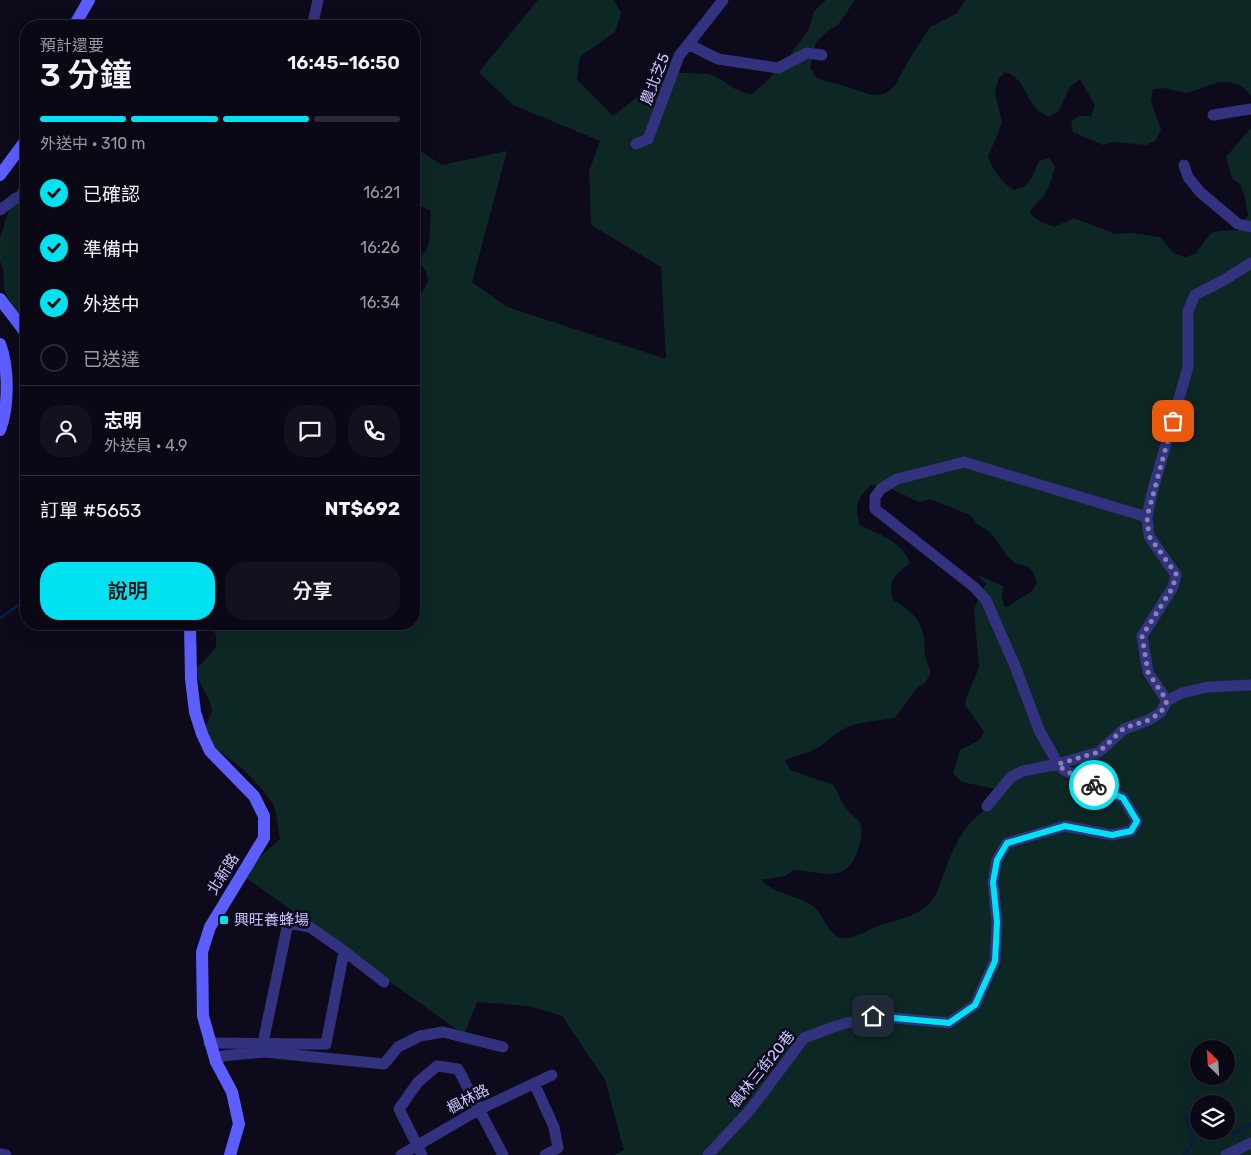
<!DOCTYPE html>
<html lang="zh-TW">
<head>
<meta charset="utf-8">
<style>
  :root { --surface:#0a0815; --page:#13111e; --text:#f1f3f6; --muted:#999aa0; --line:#2a2934; --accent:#00e1f1 }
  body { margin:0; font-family:Rubik,"Noto Sans TC",sans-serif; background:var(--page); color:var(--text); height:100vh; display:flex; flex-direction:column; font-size:19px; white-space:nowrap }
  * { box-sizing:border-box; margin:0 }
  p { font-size:16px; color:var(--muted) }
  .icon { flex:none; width:28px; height:28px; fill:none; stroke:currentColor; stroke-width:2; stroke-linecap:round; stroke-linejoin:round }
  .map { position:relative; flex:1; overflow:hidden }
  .panel { position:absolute; left:20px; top:20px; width:400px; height:610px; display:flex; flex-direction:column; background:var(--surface); border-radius:20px; box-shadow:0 5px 20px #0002,0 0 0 1px var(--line) }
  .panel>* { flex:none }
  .needle { width:32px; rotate:335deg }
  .tools { position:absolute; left:1190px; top:1040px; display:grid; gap:10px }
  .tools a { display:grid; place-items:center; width:45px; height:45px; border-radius:50%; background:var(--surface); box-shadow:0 5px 20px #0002,0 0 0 1px var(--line); font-size:25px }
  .pin { position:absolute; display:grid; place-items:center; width:42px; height:42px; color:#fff; margin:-21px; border-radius:10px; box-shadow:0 2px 8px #0006 }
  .courier { position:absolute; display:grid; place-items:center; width:50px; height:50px; margin:-25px; border:4px solid #00e1f1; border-radius:50%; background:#fff; color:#222; box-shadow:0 1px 6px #0007 }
  .head em { font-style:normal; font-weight:600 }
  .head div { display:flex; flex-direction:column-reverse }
  .head { display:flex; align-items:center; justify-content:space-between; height:85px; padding:0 20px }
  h1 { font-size:32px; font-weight:600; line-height:38px }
  .bar { display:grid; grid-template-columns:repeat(4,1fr); gap:8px 5px; align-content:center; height:60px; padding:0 20px }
  .bar i { height:6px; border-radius:4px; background:var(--line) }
  .bar .active { background:var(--accent) }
  .bar p { grid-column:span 4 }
  .line { display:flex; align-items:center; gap:12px; padding:0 20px; border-top:1px solid var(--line) }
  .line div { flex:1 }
  .round { display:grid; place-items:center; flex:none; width:52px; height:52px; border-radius:20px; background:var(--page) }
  ol { padding:0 20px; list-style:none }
  li { display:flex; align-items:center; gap:15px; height:55px }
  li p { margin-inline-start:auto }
  li .icon { padding:5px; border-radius:50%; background:var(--accent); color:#111; stroke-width:4 }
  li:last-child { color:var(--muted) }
  li i { width:28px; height:28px; border:2px solid var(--line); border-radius:50% }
  .button { display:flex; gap:10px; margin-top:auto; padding:10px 20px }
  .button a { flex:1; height:58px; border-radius:20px; background:var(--accent); color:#111; font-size:20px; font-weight:600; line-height:58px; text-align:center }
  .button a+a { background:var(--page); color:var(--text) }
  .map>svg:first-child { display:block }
</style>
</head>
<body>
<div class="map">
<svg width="1251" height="1155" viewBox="0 0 1251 1155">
  <rect width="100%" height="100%" fill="#0d0a1c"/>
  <!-- green -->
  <path fill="#0d2725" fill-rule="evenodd" d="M 538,0 L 614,0 L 621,13 L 615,32 L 580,57 L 577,80 L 613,116 L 668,73 C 676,73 708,73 712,75 C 727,81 735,93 752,94 L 768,80 L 790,55 L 809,29 L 814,11 L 826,0 L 855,0 L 838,25 L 830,29 L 816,42 L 810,68 L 816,77 L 824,81 L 835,83 L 872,95 L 884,94 L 894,87 L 910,58 L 930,27 L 956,14 L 966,0 L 1251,0 L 1251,96 L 1243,87 L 1231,82 L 1219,82 L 1187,93 L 1164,88 L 1153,89 L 1151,101 L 1161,130 L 1155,141 L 1146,145 L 1114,142 L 1103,145 L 1073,132 L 1071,121 L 1080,116 L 1091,116 L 1095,106 L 1080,79 L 1070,87 L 1058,112 L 1049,117 C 1046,115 1042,113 1039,111 C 1023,97 1027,80 1005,72 L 998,80 L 995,92 L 1002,123 L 988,157 C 993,170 1002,183 1014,190 C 1031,186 1032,176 1039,161 L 1049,158 L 1055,167 C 1052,176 1050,186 1045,194 C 1043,198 1034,206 1029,212 L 1036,219 L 1054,227 L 1074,218 L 1115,234 L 1130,233 L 1160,237 L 1173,253 L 1185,257 L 1195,254 L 1211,233 L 1220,231 L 1238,230 L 1248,215 L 1244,194 L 1240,184 L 1232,178 L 1226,157 L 1251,128 L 1251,1155 L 614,1155 L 624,1150 L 605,1080 L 562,1016 L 529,1006 L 477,1002 L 464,1035 L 241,874 L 280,839 C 278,828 277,813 273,804 C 268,795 247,772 239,766 C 223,753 213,751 204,730 L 212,711 L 210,702 L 193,670 L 202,663 L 216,647 L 216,635 L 210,624 L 414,624 L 414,299 L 422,292 L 428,282 L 426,271 L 419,262 L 429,244 L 431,211 L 414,203 L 414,147 L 442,165 L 507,151 L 472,282 L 507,307 L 666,359 L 661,267 L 591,225 L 589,171 L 600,141 L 513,105 L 479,72 ZM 871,485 L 894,490 L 919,502 L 930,499 L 970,515 L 977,524 L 988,531 L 995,538 L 1007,556 L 1015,563 L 1026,566 L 1033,572 L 1037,582 L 1032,591 L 1005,608 L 1002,598 L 1003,586 L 977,575 L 986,584 L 977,601 L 974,610 L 979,667 C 975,680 967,691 965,705 L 984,732 L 980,740 L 960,750 L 953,774 L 962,782 L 996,789 L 991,806 C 963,823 954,846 943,876 C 939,887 936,898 927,906 C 913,918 894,920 878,926 C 867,930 854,940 842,938 C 827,935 823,912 812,905 C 795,895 775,894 761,880 L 785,876 L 793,870 C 824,871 848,887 859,846 C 861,838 864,827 858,820 C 857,818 854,817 852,815 C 845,809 838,794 834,785 L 790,770 L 785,761 C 795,755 807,754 817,748 C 827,743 835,733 845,728 C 860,721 879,721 895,718 L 916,689 L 925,683 L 931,672 C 929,666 925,659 925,653 C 924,647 925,640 923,633 C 919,618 908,608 894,601 C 886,579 894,577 910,563 C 902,541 880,535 860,525 C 854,507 857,498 871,485 ZM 1199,1049 L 1226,1049 L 1226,1076 L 1199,1076 ZM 1199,1104 L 1226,1104 L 1226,1131 L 1199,1131 Z
    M 26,170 L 26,336 L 4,289 L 3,269 L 0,261 L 0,238 L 10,207 Z"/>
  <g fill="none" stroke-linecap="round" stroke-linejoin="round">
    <!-- stream -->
    <path stroke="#081e3e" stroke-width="3" d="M 0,618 L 26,600
      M 1226,1131 L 1233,1134 L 1251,1124
      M 1184,1155 L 1194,1141 L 1186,1116 L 1197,1110 L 1199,1112"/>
    <!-- street -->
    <path stroke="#32327e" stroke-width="11" d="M 314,26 L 314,18 L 318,0
      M 688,44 L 718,59 L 778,68 L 807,53 L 822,55
      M 1213,115 L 1251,109
      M 636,144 L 648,139 L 679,56 L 723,0
      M 1184,165 L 1188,177 L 1200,192 L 1238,224 L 1251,227
      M 0,210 L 16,198 L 26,194
      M 1167,701 L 1148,672 L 1142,636 L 1173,587 L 1176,575 L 1149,536 L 1147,517 L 1152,493 L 1188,367 L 1188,311 L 1195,295 L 1224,280 L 1251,263
      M 987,806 L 1011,777 L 1023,771 L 1058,764 L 1099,752 L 1124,729 L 1149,720 L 1161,712 L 1167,701 L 1182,693 L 1208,687 L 1251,685
      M 209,1043 L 326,1044 L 344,951
      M 263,1043 L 288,923 L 310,927 L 344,951 L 384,982
      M 216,1062 L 222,1056 L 265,1052 L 384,1064 L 398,1047 L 420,1036 L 443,1032 L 503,1047
      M 534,1083 L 554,1127 L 558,1148 L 545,1155
      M 0,1154 L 6,1155
      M 401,1155 L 480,1109 L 552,1075
      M 422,1155 L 399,1109 L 418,1082 L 437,1066 L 458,1069 L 503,1155
      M 708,1155 L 750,1110 L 804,1038 L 836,1026 L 873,1016 L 949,1023 L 975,1005 L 995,961 L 997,922 L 993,882 L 997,860 L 1007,843 L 1065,826 L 1112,835 L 1131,831 L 1137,821 L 1123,798 L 1064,770 L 1058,764 L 1039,730 L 1015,666 L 986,600 L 974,587 L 875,509 L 875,497 L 881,489 L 897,479 L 964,462 L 1147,517
      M 1226,1155 L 1251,1143"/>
    <!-- secondary -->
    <path stroke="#5d5eff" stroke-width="12" d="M 74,26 L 89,0
      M 0,175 L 26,140
      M 0,299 L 26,333
      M 0,344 C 9,367 9,407 0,430
      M 190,624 L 191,679 L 195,712 L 202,734 L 210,751 L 254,796 L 264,816 L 264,838 L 210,927 L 202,952 L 203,1016 L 216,1062 L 232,1092 L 239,1124 L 230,1155"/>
  </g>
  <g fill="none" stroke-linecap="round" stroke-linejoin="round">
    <!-- done -->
    <path stroke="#8884b0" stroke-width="5" stroke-dasharray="0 9" d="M 1094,785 L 1064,770 L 1058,764 L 1099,752 L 1124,728 L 1149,720 L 1161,712 L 1167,701 L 1148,672 L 1142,636 L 1173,587 L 1176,574 L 1149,536 L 1147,517 L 1173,421"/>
    <!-- route -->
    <path stroke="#00e1f1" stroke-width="6" d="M 873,1016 L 949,1023 L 975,1005 L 995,961 L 997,922 L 993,882 L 997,860 L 1007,843 L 1065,826 L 1112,835 L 1131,831 L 1137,821 L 1123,798 L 1094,785"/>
  </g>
  <!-- markers -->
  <rect fill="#00e1f1" stroke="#0d0a1c" stroke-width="2" x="219" y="915" width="10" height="10" rx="2.5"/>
  <g text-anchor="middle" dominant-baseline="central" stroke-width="5" stroke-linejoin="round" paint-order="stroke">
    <!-- street labels -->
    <g font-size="15" fill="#cac6ff" stroke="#0d0a1c">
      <text transform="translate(655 79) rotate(-69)">農北芝5</text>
      <text transform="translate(223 874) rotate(-58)">北新路</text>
      <text transform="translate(762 1069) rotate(-51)">楓林三街20巷</text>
      <text transform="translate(468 1099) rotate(-28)">楓林路</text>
    </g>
    <!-- poi labels -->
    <g font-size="15" fill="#cac6ff" stroke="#0d0a1c" text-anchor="start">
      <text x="234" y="920">興旺養蜂場</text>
    </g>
  </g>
</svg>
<div class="tools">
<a><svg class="needle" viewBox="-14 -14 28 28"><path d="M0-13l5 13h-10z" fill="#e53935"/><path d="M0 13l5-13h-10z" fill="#999aa0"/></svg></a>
<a><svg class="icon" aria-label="layers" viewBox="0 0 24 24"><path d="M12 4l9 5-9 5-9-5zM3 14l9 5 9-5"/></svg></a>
</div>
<div class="pin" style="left:1173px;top:421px;background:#ea580c"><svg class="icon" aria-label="bag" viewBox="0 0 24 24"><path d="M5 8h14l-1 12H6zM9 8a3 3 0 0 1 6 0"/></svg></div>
<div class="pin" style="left:873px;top:1016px;background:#1f2937"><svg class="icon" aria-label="home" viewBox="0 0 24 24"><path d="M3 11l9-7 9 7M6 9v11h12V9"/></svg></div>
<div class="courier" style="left:1094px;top:785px"><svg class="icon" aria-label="bike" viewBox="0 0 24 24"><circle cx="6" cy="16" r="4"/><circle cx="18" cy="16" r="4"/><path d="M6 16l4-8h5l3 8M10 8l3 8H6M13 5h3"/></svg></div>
<section class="panel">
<div class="head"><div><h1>3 分鐘</h1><p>預計還要</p></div><em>16:45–16:50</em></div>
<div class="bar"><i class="active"></i><i class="active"></i><i class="active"></i><i></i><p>外送中 · 310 m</p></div>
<ol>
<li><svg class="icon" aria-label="check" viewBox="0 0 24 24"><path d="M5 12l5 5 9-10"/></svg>已確認<p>16:21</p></li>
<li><svg class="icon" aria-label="check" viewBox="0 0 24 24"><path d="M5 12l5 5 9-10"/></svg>準備中<p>16:26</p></li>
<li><svg class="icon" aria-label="check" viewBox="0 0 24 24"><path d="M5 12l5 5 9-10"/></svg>外送中<p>16:34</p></li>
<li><i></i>已送達</li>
</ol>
<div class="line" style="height:90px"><a class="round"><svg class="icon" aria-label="person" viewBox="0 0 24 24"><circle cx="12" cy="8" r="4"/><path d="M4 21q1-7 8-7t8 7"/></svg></a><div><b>志明</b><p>外送員 · 4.9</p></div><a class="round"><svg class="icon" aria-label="chat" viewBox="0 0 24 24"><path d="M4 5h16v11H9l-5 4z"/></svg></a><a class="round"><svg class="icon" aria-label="phone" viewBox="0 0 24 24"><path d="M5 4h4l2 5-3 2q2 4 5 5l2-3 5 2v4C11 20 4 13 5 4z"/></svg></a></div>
<div class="line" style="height:65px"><div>訂單 #5653</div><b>NT$692</b></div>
<div class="button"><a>說明</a><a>分享</a></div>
</section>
</div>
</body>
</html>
